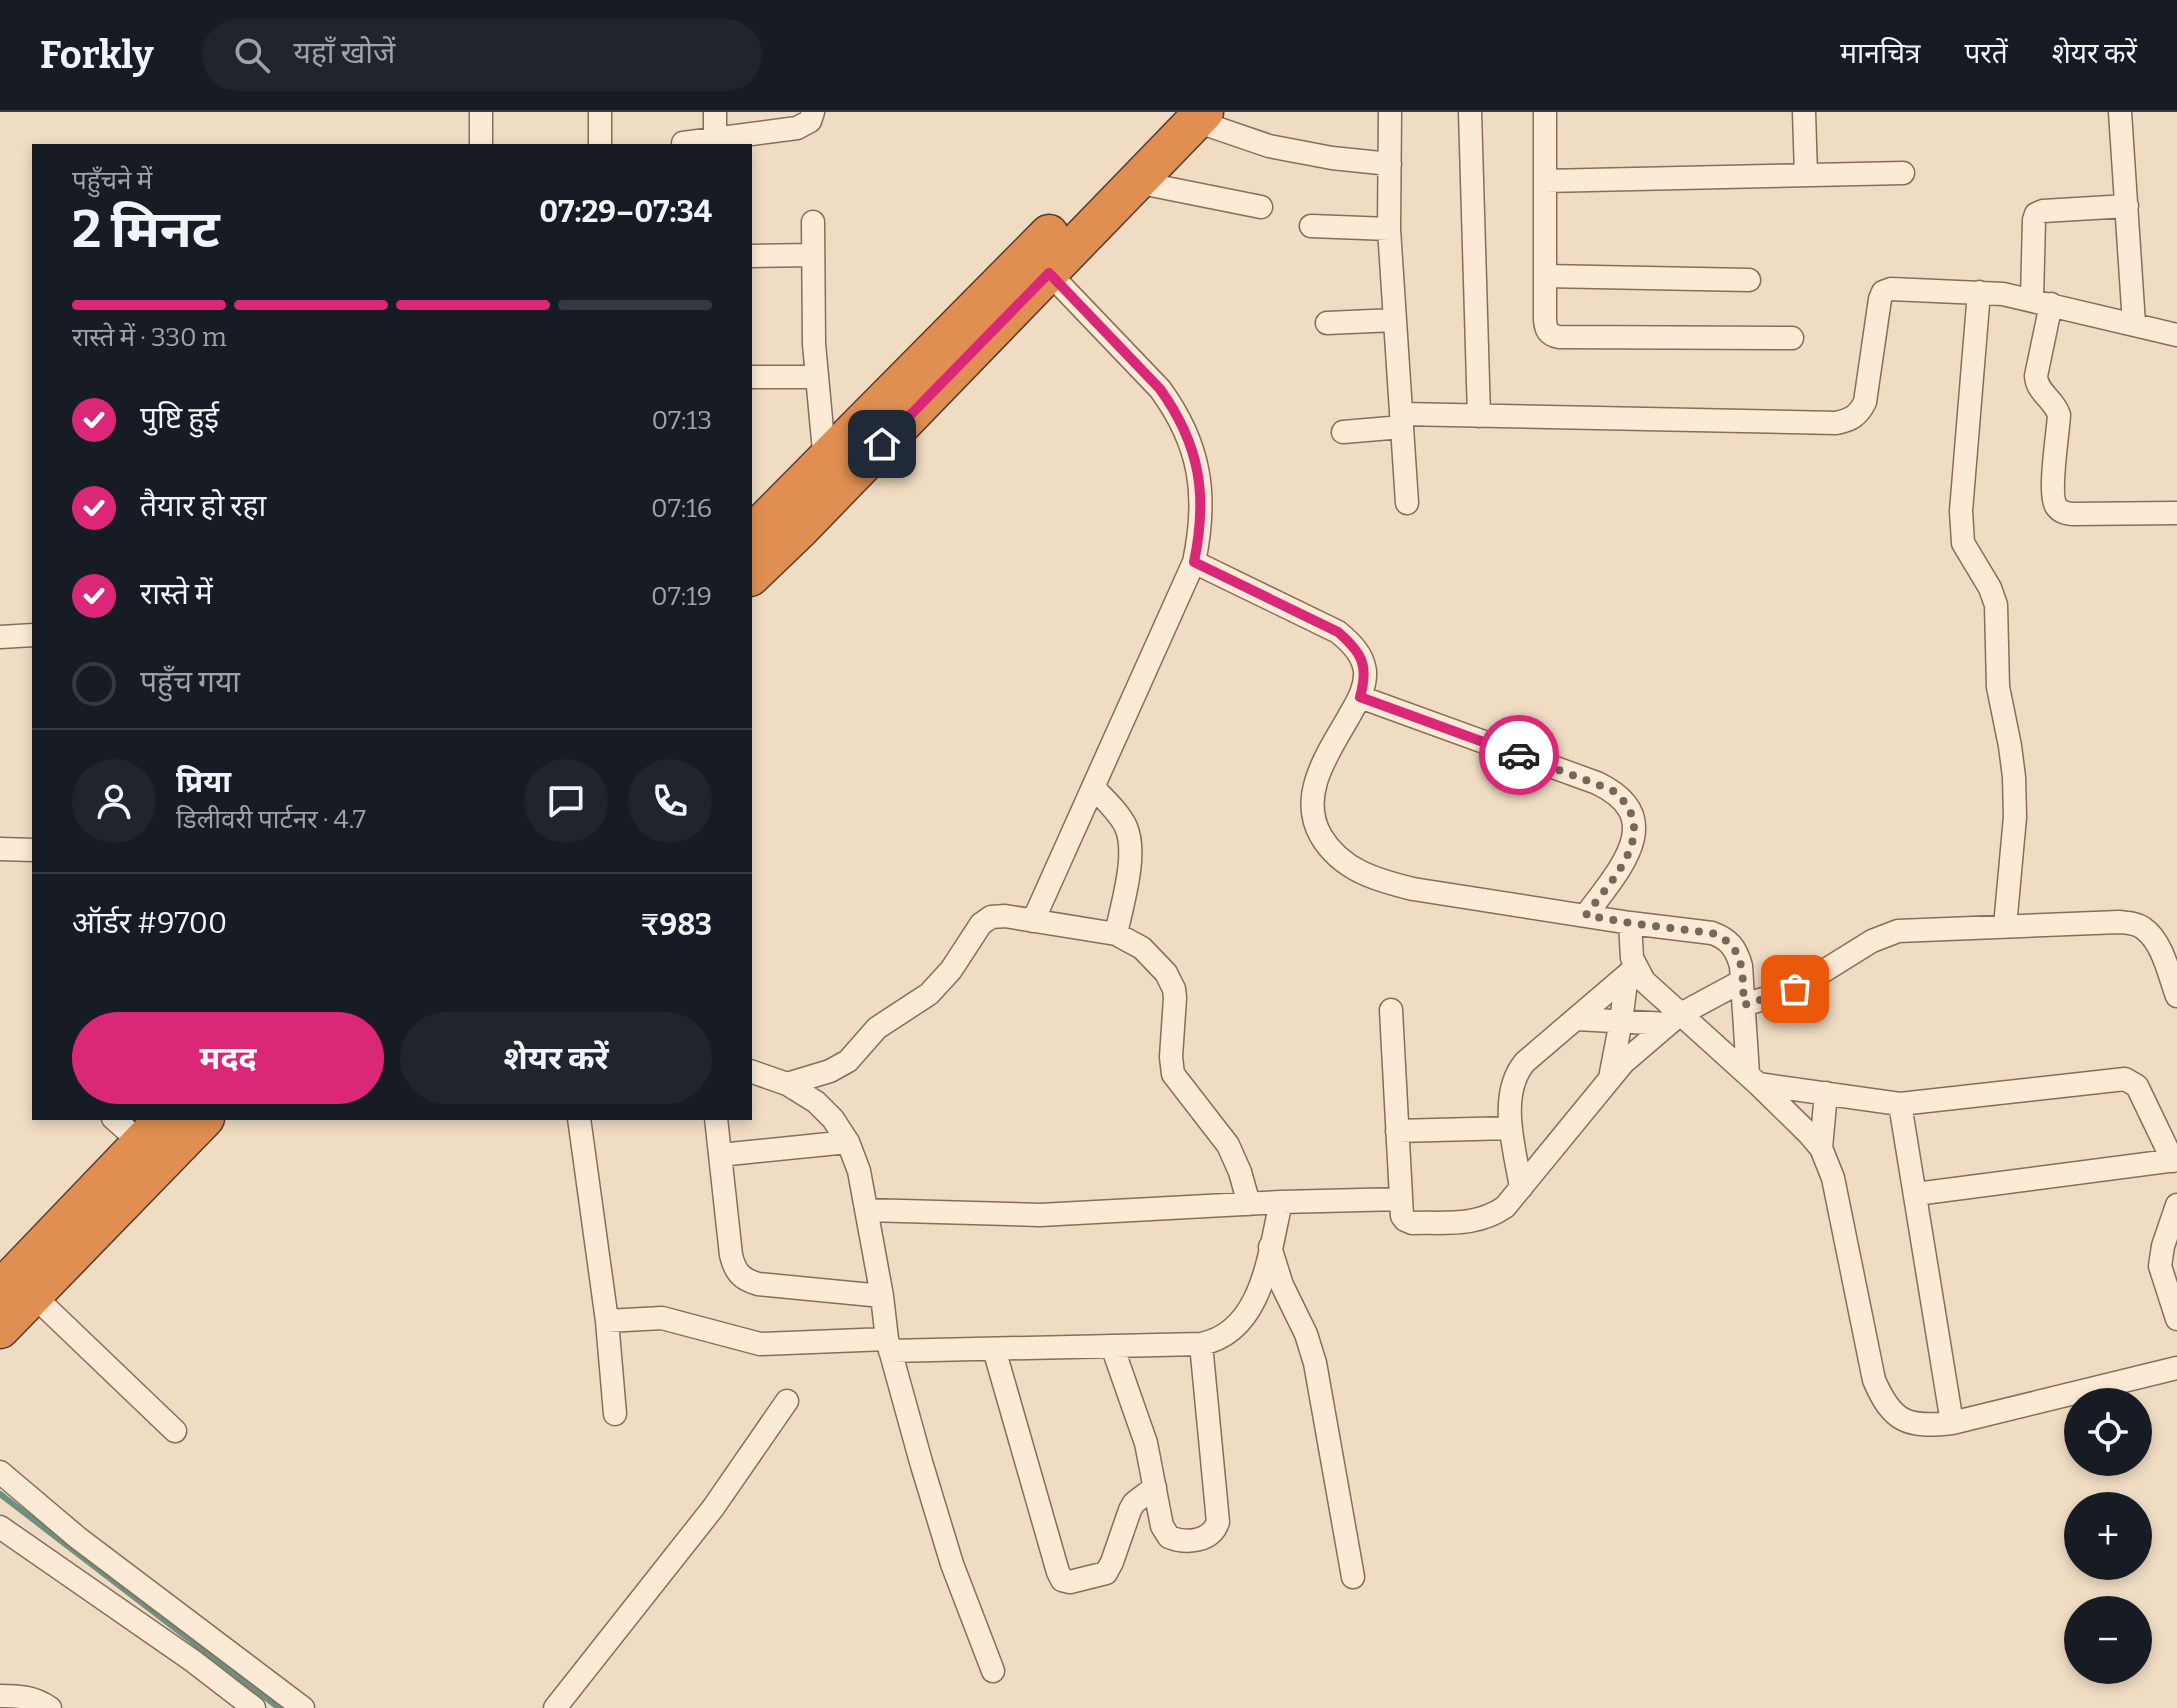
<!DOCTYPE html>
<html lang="hi">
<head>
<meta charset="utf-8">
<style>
  :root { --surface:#171b24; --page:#20242c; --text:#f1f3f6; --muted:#9ea1a6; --line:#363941; --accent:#db2777 }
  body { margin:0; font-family:Bitter,"Noto Sans Devanagari",serif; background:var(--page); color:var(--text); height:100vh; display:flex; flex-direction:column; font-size:30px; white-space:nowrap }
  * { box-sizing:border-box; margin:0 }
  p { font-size:26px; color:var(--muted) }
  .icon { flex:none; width:44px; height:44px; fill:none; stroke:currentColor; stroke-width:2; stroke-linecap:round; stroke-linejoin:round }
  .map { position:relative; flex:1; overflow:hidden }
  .details { position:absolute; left:32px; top:32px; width:720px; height:976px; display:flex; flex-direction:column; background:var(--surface); border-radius:0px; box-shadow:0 4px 12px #0003 }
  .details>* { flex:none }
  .tools { position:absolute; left:2064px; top:1276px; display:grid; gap:16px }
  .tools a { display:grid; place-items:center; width:88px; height:88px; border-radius:50%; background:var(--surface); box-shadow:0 4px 12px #0003; font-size:40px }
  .pin { position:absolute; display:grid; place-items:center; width:68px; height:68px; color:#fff; margin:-34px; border-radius:16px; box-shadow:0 4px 12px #0006 }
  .courier { position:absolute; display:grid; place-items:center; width:80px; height:80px; margin:-40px; border:6px solid #db2777; border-radius:50%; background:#fff; color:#222; box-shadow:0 2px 10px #0007 }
  .headline em { font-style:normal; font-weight:700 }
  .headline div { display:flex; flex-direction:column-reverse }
  .headline { display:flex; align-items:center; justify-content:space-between; height:136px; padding:0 40px }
  h1 { font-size:52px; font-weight:700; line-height:60px }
  .bar { display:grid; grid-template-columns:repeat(4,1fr); gap:12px 8px; align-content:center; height:96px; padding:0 40px }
  .bar i { height:10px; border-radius:6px; background:var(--line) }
  .bar .on { background:var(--accent) }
  .bar p { grid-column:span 4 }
  .line { display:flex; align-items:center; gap:20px; padding:0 40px; border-top:2px solid var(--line) }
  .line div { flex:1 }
  .round { display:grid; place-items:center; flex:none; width:84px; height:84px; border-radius:42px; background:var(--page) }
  ol { padding:0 40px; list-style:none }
  li { display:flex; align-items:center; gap:24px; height:88px }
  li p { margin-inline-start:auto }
  li .icon { padding:8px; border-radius:50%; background:var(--accent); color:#fff; stroke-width:4 }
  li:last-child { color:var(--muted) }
  li i { width:44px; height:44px; border:4px solid var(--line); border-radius:50% }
  .cta { display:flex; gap:16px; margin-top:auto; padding:16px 40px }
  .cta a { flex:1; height:92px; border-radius:48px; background:var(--accent); color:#fff; font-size:32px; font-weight:700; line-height:92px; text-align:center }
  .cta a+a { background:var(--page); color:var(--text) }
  header { display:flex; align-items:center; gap:48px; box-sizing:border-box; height:112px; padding:0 40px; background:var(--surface); border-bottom:2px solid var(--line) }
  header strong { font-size:38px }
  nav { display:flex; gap:44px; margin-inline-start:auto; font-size:28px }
  .search { width:560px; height:72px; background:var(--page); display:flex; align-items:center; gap:20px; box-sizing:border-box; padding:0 28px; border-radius:44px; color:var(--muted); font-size:30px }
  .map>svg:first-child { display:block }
</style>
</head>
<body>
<header>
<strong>Forkly</strong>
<div class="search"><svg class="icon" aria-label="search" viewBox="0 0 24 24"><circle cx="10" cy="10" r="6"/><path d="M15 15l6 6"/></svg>यहाँ खोजें</div>
<nav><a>मानचित्र</a><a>परतें</a><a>शेयर करें</a></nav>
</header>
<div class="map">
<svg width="2177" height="1596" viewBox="0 0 2177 1596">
  <rect width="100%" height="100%" fill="#efdcc3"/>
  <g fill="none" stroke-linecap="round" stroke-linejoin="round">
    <!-- stream -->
    <path stroke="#6c9082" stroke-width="6" d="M 0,1382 L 279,1596"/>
    <!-- street casing -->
    <g stroke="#8a6c59" stroke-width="25">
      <path id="street" d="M 600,0 L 600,34
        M 715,0 L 715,27
        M 1390,0 L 1389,117 L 1407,391
        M 1470,0 L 1479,304
        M 1545,0 L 1545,208 C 1546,218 1548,223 1559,225 L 1792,226
        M 1804,0 L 1806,63
        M 2120,0 L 2134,212
        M 1196,9 L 1269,34 L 1332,46 L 1390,52
        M 683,31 L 797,16 L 810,9 L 813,0
        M 481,34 L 481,0
        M 1545,69 L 1903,61
        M 1136,70 L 1261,95
        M 813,110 L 814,232 L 825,350
        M 1311,114 L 1389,117
        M 750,144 L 813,143
        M 1545,164 L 1749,168
        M 1979,180 L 1961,399 L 1963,431 L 1990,476 L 1996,493 L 1998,575 L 2010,634 L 2014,665 L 2015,705 L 2005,814
        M 2032,187 L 2034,108 L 2036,102 L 2043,99 L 2127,94
        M 2051,192 L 2036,264 C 2037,281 2054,287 2059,303 C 2058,322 2048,381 2056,394 C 2060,400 2065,401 2072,402 L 2177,401
        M 1327,211 L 1395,208
        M 750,265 L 817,265
        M 1401,302 L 1836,311 C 1851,308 1858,304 1865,290 L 1880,187 L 1883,180 L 1891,177 L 2003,182 L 2177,223
        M 1343,320 L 1402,315
        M 1194,450 L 1338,520 C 1350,530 1363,542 1365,559 C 1366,574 1359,587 1352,599 C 1332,636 1296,681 1321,724 C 1341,758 1376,768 1413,777 L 1630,811 L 1712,821 C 1729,827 1736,836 1741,854 L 1748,962
        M 0,525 L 34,523
        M 1360,585 L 1597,671 C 1670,706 1618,759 1586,803
        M 1093,675 C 1104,687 1119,700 1126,715 C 1138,743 1122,792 1116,822
        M 0,737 L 34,738
        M 1033,809 L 1194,450 C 1208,384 1201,333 1160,277 L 1049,161
        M 1630,811 L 1632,846 L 1644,869 L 1758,972 L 1809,1022 L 1821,1036 L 1833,1066 L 1874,1268 C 1892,1310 1907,1316 1952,1311 L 2177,1256
        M 1744,893 L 1795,877 L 1872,829 L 1898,819 L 2119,810 C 2128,811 2136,811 2143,816 C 2163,830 2169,863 2177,884
        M 1391,898 L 1402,1104 L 1405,1108 L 1412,1111 C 1446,1110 1476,1115 1505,1095 L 1623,951 L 1679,903 L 1742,869
        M 1576,907 L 1668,912
        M 750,959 L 787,972 L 816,990 L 833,1007 L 848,1030 L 859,1059 L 882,1184 L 887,1227 L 921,1350 L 952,1452 L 993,1559
        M 1610,966 L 1621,909 L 1627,863
        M 787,972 L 830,959 L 848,949 L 877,916 L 929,882 L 951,858 L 981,812 L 991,805 L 1005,804 L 1116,822 L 1142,836 L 1166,861 L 1174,877 L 1175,886 L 1171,945 L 1173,962 L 1228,1033 L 1240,1060 L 1249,1092
        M 1758,972 L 1900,992 L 2125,967 L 2137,974 L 2173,1049
        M 1900,992 L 1952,1311
        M 113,1006 L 140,1030
        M 579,1006 L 607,1209 L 615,1302
        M 716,1006 L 731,1143 C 735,1160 741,1167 758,1172 L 882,1184
        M 1397,1019 L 1511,1016
        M 1821,1036 L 1826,981
        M 720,1043 L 848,1030
        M 1521,1076 C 1515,1037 1497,983 1525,950 L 1635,856
        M 1916,1082 L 2177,1048
        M 2177,1093 L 2163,1134 L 2160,1154 L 2177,1207
        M 866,1098 L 1040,1103 L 1281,1090 L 1401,1087
        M 1270,1135 L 1282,1173 L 1306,1222 L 1315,1251 L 1353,1465
        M 34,1184 L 175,1319
        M 607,1209 L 662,1206 L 760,1232 L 887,1227
        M 1112,1234 L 1146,1331 L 1162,1414 L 1169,1425 C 1186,1432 1211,1430 1218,1410 L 1201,1232
        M 994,1237 L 1058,1460 L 1062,1468 L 1070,1470 L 1106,1461 L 1112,1450 L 1130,1398 L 1134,1391 L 1155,1375
        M 890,1239 L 1201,1232 C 1263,1220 1269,1141 1281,1090
        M 0,1360 L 78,1426 L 303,1596
        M 0,1415 L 193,1549 L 254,1596
        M 0,1584 C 19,1584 34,1585 50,1596
        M 555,1596 L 713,1396 L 787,1289"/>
    </g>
    <!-- highway casing -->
    <g stroke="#573b2d" stroke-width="41">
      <path id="highway" d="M 750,424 L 1049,122
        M 750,465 L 799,418 L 1204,0
        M 0,1178 L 165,1006
        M 0,1217 L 205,1006"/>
    </g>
    <!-- street -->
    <use href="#street" stroke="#faead6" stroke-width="22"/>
    <!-- highway -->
    <use href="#highway" stroke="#e08e51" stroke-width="38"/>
  </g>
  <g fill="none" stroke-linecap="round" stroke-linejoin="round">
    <!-- done -->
    <path stroke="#796658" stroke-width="8" stroke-dasharray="0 14.4" d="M 1519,643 L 1612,678 C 1663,718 1613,766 1586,803 L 1630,811 L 1712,821 C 1746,834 1742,861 1744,893 L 1795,877"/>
    <!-- route -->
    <path stroke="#db2777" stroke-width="10" d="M 882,332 L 1049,161 L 1160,277 C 1200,333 1208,383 1194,450 L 1338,520 C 1362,541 1369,553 1360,585 L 1519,643"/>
  </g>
</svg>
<div class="tools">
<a><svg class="icon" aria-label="locate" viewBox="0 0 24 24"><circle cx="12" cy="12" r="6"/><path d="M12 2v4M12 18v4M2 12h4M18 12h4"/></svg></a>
<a>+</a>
<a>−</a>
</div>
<div class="pin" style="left:1795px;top:877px;background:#ea580c"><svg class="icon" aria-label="bag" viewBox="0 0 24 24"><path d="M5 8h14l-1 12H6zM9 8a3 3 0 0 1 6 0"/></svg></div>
<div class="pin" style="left:882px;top:332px;background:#1f2937"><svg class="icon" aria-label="home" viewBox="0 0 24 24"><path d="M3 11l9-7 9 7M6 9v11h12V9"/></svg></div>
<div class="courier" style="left:1519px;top:643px"><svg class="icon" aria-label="car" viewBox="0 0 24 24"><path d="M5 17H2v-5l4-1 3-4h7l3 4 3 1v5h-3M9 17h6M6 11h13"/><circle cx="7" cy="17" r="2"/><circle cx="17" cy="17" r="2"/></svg></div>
<section class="details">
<div class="headline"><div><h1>2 मिनट</h1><p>पहुँचने में</p></div><em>07:29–07:34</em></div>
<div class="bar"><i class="on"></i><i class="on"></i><i class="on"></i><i></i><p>रास्ते में · 330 m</p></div>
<ol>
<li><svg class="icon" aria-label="check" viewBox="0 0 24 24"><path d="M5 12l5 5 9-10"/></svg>पुष्टि हुई<p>07:13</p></li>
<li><svg class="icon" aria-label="check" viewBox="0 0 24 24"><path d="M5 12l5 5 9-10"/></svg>तैयार हो रहा<p>07:16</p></li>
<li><svg class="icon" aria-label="check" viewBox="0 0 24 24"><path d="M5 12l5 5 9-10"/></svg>रास्ते में<p>07:19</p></li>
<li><i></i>पहुँच गया</li>
</ol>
<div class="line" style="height:144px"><a class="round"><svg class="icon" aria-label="person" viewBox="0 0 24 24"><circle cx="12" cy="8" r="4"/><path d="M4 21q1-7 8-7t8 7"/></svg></a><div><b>प्रिया</b><p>डिलीवरी पार्टनर · 4.7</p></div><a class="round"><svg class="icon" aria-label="chat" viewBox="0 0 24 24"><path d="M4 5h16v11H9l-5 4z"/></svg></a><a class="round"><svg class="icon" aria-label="phone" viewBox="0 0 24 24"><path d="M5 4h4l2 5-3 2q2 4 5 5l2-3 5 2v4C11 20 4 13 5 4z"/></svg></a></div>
<div class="line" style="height:104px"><div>ऑर्डर #9700</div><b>₹983</b></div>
<div class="cta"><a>मदद</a><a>शेयर करें</a></div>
</section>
</div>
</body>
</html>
